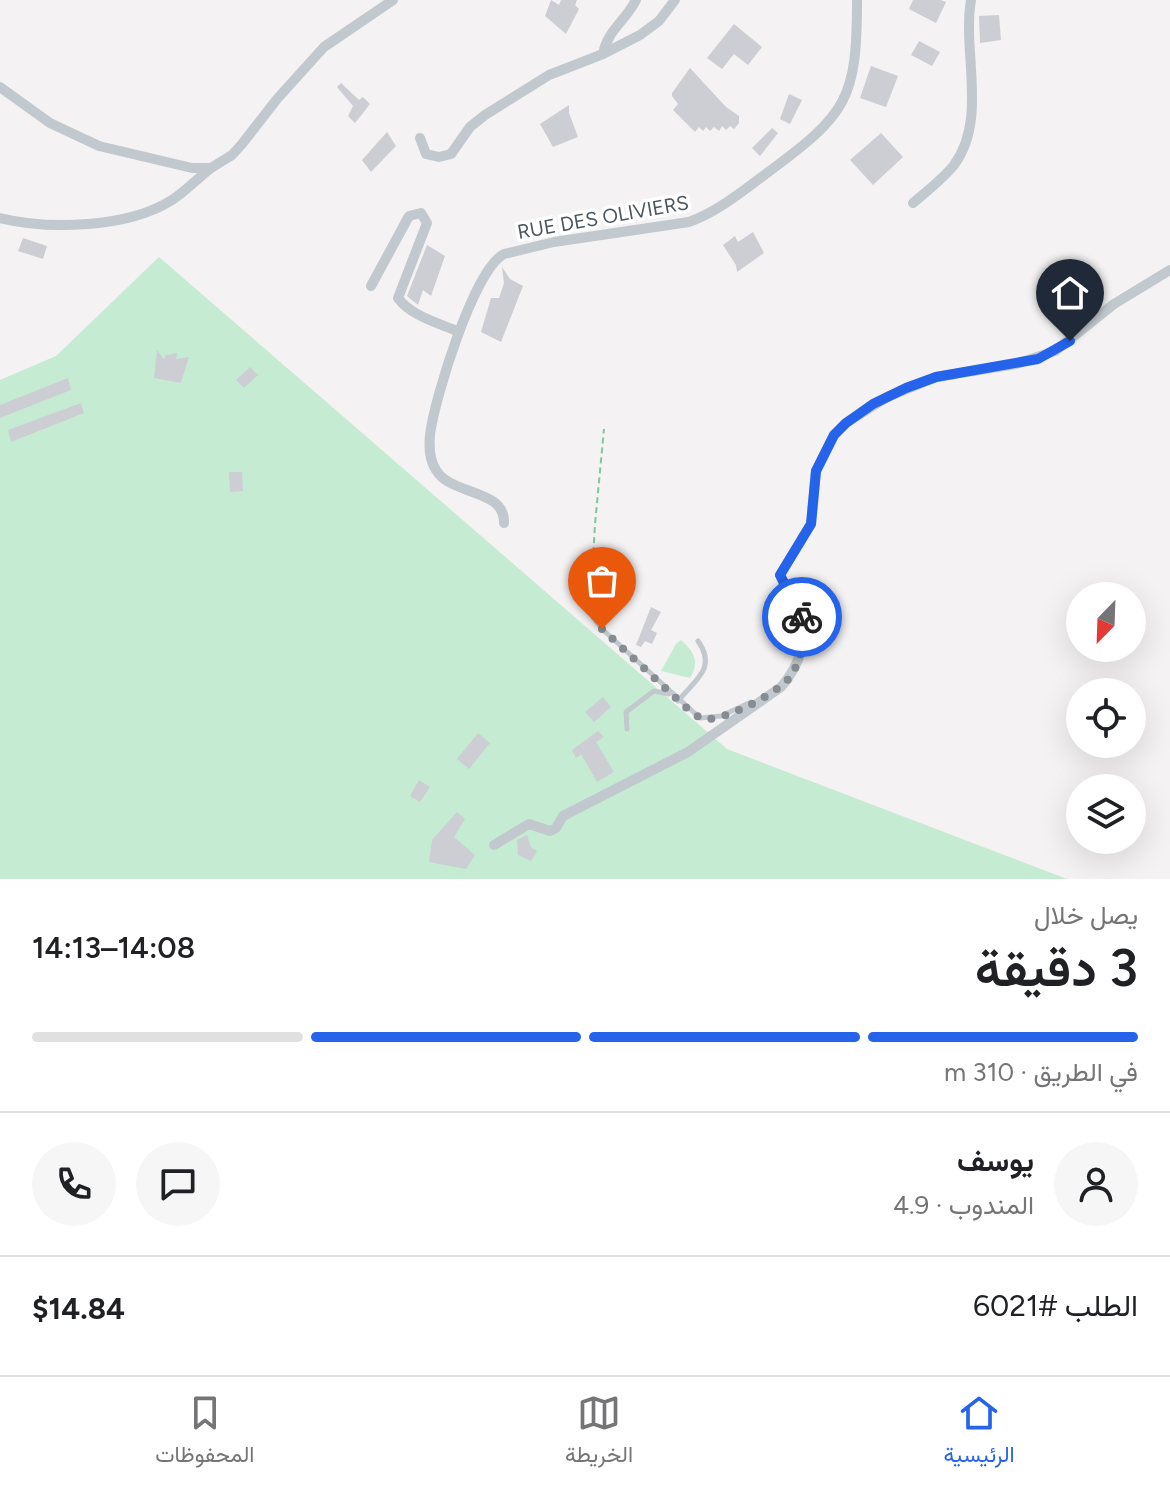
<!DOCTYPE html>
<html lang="ar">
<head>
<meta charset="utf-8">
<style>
  :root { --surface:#fff; --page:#f6f6f6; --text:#202124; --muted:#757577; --line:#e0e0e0; --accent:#2563eb }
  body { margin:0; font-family:Figtree,Vazirmatn,sans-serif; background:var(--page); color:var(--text); direction:rtl; height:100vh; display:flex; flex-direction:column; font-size:30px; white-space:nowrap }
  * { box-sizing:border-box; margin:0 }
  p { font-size:26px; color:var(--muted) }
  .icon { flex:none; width:44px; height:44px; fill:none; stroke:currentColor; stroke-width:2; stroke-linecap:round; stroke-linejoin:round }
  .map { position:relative; height:879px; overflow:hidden; direction:ltr }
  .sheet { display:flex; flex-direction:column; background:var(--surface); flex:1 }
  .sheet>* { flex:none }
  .needle { width:52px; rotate:203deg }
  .tools { position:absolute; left:1066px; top:582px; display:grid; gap:16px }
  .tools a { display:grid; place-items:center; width:80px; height:80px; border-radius:50%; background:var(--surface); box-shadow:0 8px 32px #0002; font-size:40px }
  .pin { position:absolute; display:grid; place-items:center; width:68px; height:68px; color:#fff; margin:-82px -34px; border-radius:50% 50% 50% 0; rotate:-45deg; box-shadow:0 0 8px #0007 }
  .pin .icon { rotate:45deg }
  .courier { position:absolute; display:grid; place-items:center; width:80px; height:80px; margin:-40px; border:6px solid #2563eb; border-radius:50%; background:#fff; color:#222; box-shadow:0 2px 10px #0007 }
  .head em { font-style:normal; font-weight:600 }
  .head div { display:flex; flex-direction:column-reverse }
  .head { display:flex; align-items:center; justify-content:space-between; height:136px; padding:0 32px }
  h1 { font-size:52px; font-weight:600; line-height:60px }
  .bar { display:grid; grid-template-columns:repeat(4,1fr); gap:12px 8px; align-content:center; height:96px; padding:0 32px }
  .bar i { height:10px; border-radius:6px; background:var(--line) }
  .bar .active { background:var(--accent) }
  .bar p { grid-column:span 4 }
  .line { display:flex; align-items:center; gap:20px; padding:0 32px; border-top:2px solid var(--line) }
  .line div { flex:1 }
  .round { display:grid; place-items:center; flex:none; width:84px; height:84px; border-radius:42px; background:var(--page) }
  .dock { display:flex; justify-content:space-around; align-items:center; height:112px; border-top:2px solid var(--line); background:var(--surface); font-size:22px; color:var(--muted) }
  .dock a { display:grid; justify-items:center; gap:4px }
  .dock .active { color:var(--accent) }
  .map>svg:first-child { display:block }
</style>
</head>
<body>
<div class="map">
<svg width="1170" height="879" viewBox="0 0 1170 879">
  <rect width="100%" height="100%" fill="#f4f2f2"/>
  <!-- green -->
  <path fill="#c6ebd3" d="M 159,257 L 727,749 L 1067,879 L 0,879 L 0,380 L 56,356 Z
    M 681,640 C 694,651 700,662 690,678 L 661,671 L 676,644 Z"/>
  <!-- building -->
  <path fill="#ccced3" d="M 551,0 L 559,5 L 561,0 L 577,0 L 575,5 L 579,9 L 566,34 L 545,16 Z
    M 913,0 L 941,0 L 946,2 L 936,23 L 909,9 Z
    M 999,15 L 1001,40 L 980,43 L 979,16 Z
    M 734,24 L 762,47 L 748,65 L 734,54 L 722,69 L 707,58 Z
    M 919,41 L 940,52 L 932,66 L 911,55 Z
    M 871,66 L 898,76 L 886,107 L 860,98 Z
    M 690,68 L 726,107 L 739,116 L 739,123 L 734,129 L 730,126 L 726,130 L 722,126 L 719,131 L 714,127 L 710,131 L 706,127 L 703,131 L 699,127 L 695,132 L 673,110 L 678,104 L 672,96 L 672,93 Z
    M 341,83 L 359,100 L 363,97 L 370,104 L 355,123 L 348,116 L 353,106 L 337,87 Z
    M 789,94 L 802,100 L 790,124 L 780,119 Z
    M 569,105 L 569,113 L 578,137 L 553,147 L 540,124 Z
    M 772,128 L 778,133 L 760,156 L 752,148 Z
    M 387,132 L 396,146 L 371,172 L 362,160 Z
    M 881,133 L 903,157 L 873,185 L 850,160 Z
    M 753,232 L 764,253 L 737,272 L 736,265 L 723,245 L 735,236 L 738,242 Z
    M 23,238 L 47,246 L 43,259 L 18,251 Z
    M 427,245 L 445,256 L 431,296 L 423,290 L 418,305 L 407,296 Z
    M 502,267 L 510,279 L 523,286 L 501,342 L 481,332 L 491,298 L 499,298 L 504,283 Z
    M 157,350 L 164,359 L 166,355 L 177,353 L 176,359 L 189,357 L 181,383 L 154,378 Z
    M 250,367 L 258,375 L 244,388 L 236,380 Z
    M 68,378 L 71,390 L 0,418 L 0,405 Z
    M 81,403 L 84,413 L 11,442 L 8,430 Z
    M 229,472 L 242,472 L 243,491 L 230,492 Z
    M 651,607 L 661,612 L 651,630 L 657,633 L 652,644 L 645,641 L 641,647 L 636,645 Z
    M 603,697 L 611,707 L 594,722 L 585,712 Z
    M 598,731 L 604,737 L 596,742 L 614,772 L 597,782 L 581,754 L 576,758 L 572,750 Z
    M 478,733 L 490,743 L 469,769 L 457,759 Z
    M 419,780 L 430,787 L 420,802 L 410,796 Z
    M 457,812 L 465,819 L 454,837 L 475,855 L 466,869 L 429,862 L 432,840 Z
    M 527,835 L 531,847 L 537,851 L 531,861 L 518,855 L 517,840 Z"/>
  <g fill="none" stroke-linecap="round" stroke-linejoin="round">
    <!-- path -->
    <path stroke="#82c5a1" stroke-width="2" stroke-dasharray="6 4" stroke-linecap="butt" d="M 591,593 L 595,524 L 604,429"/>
    <!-- lane -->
    <path stroke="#c1c9ce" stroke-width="5" d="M 593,617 L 602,629 L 700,718 L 721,716 L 751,702
      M 678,701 C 696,679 717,668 698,641
      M 627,729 L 626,712 L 654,691 L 669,694"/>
    <!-- street -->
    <path stroke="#c1c9ce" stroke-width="10" d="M 603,54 C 607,31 626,20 636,0
      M 0,87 L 50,123 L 99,146 L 192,168 L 211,168 L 232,155 L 242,144 L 277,99 L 324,47 L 393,0
      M 420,138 L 426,154 L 439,157 L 451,154 L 470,127 L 485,115 L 549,75 L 603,54 L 640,35 L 659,21 L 675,0
      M 913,203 C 927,191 943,179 954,165 C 988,119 962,52 971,0
      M 0,218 C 49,230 128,228 172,200 C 186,191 198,178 211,168
      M 371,286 L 409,216 L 421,213 L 427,223 L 398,298 C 411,316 439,323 459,332
      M 504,523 C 505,488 451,496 436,470 C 429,459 429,447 430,435 C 434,400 474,269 504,254 L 554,242 L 689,222 C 717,212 743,191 767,173 C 847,114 857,100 857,0
      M 494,845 L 529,824 L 550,831 L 556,828 L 563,816 L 688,752 L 781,687 C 798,668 812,634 800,608 C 794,596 784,588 780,575 L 811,524 L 816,471 L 834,435 L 846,423 L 887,397 L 936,377 L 1016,364 L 1055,351 L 1114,304 L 1170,270"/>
  </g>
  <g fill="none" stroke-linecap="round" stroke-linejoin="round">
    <!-- done -->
    <path stroke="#868c91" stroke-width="8" stroke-dasharray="0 14.4" d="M 602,629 L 692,713 C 697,716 702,719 709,719 C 729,718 778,693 790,677 C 801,662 806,634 802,617"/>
    <!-- route -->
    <path stroke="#2563eb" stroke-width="10" d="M 802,617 L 780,575 L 811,524 L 816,471 L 834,435 L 846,423 L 873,404 L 906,388 L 936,377 L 1038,359 L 1070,341"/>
  </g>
  <g text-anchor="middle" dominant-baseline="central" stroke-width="7" stroke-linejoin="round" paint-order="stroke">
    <!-- street labels -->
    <g font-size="20" fill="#4b555d" stroke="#fff">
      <text transform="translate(603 217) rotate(-10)">RUE DES OLIVIERS</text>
    </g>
  </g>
</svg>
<div class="tools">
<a><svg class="needle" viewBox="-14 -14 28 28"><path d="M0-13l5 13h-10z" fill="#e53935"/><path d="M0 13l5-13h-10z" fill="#757577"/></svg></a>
<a><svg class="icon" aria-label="locate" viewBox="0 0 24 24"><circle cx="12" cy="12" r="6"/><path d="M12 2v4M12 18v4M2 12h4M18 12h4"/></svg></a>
<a><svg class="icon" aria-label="layers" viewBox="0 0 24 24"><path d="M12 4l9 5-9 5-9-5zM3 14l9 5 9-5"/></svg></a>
</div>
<div class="pin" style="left:602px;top:629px;background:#ea580c"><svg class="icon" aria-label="bag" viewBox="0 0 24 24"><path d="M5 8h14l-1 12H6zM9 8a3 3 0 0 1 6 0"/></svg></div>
<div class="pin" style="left:1070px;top:341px;background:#1f2937"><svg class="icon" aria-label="home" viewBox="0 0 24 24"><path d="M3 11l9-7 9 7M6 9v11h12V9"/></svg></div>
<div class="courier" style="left:802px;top:617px"><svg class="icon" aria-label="bike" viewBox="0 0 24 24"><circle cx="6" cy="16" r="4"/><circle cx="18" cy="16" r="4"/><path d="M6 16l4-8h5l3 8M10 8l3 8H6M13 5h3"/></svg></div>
</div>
<section class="sheet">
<div class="head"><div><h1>3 دقيقة</h1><p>يصل خلال</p></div><em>14:08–14:13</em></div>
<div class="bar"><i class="active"></i><i class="active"></i><i class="active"></i><i></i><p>في الطريق · 310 m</p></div>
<div class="line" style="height:144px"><a class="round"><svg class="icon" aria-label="person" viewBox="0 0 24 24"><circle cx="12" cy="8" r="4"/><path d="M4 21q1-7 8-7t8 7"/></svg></a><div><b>يوسف</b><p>المندوب · 4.9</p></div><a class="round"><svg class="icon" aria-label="chat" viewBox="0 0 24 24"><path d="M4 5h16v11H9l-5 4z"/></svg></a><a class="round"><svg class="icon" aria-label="phone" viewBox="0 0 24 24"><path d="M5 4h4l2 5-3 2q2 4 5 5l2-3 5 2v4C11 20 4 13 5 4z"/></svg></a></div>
<div class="line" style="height:104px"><div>الطلب #6021</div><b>$14.84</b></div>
</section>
<nav class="dock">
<a class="active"><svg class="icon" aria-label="home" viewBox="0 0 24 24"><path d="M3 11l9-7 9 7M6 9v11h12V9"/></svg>الرئيسية</a>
<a><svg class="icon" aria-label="map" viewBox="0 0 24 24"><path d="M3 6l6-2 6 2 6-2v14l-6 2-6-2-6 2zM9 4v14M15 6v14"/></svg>الخريطة</a>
<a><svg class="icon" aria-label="saved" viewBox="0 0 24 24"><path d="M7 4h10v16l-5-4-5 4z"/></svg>المحفوظات</a>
</nav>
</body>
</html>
